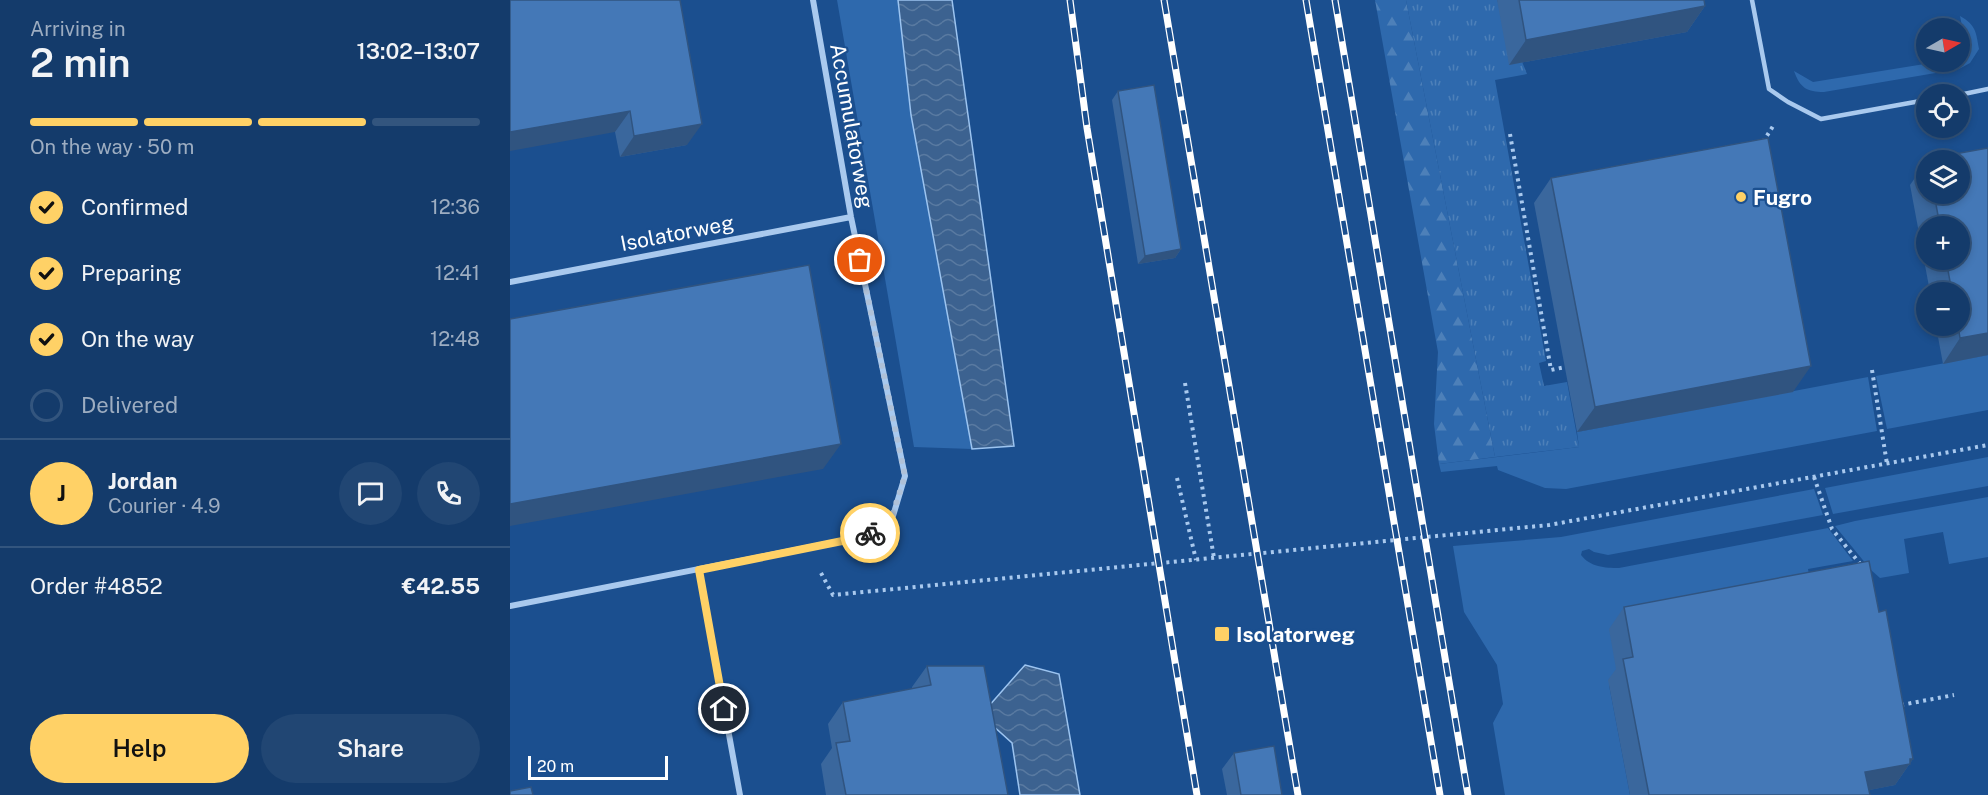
<!DOCTYPE html>
<html lang="en">
<head>
<meta charset="utf-8">
<style>
  :root { --surface:#143b6b; --page:#214673; --text:#f1f3f6; --muted:#9dadc1; --line:#33557e; --accent:#ffd166 }
  body { margin:0; font-family:"Public Sans",sans-serif; background:var(--page); color:var(--text); height:100vh; display:flex; flex-direction:column; font-size:22px; white-space:nowrap }
  * { box-sizing:border-box; margin:0 }
  p { font-size:20px; color:var(--muted) }
  .icon { flex:none; width:33px; height:33px; fill:none; stroke:currentColor; stroke-width:2; stroke-linecap:round; stroke-linejoin:round }
  .map { position:relative; flex:1; overflow:hidden }
  .panel { display:flex; flex-direction:column; background:var(--surface); width:510px }
  .panel>* { flex:none }
  .needle { width:39px; rotate:81deg }
  .tools { position:absolute; left:1406px; top:18px; display:grid; gap:12px }
  .tools a { display:grid; place-items:center; width:54px; height:54px; border-radius:50%; background:var(--surface); box-shadow:0 3px 9px #0003,0 0 0 2px var(--line); font-size:30px }
  .scale { position:absolute; left:18px; bottom:15px; width:140px; box-sizing:border-box; padding-left:6px; border:3px solid #fff; border-top:0; font-size:16px; line-height:21px; white-space:nowrap; color:#fff; -webkit-text-stroke:4px #1b4f8f; paint-order:stroke }
  .pin { position:absolute; display:grid; place-items:center; width:51px; height:51px; color:#fff; margin:-26px; border:3px solid #fff; border-radius:50%; box-shadow:0 2px 6px #0007 }
  .courier { position:absolute; display:grid; place-items:center; width:60px; height:60px; margin:-30px; border:4px solid #ffd166; border-radius:50%; background:#fff; color:#222; box-shadow:0 2px 8px #0007 }
  .headline em { font-style:normal; font-weight:600 }
  .headline div { display:flex; flex-direction:column-reverse }
  .headline { display:flex; align-items:center; justify-content:space-between; height:102px; padding:0 30px }
  h1 { font-size:39px; font-weight:600; line-height:45px }
  .bar { display:grid; grid-template-columns:repeat(4,1fr); gap:9px 6px; align-content:center; height:72px; padding:0 30px }
  .bar i { height:8px; border-radius:4px; background:var(--line) }
  .bar .current { background:var(--accent) }
  .bar p { grid-column:span 4 }
  .line { display:flex; align-items:center; gap:15px; padding:0 30px; border-top:2px solid var(--line) }
  .line div { flex:1 }
  .round { display:grid; place-items:center; flex:none; width:63px; height:63px; border-radius:32px; background:var(--page) }
  ol { padding:0 30px; list-style:none }
  li { display:flex; align-items:center; gap:18px; height:66px }
  li p { margin-inline-start:auto }
  li .icon { padding:6px; border-radius:50%; background:var(--accent); color:#111; stroke-width:4 }
  li:last-child { color:var(--muted) }
  li i { width:33px; height:33px; border:3px solid var(--line); border-radius:50% }
  .button { display:flex; gap:12px; margin-top:auto; padding:12px 30px }
  .button a { flex:1; height:69px; border-radius:36px; background:var(--accent); color:#111; font-size:24px; font-weight:600; line-height:69px; text-align:center }
  .button a+a { background:var(--page); color:var(--text) }
  main { display:flex; flex:1; min-height:0 }
  .map>svg:first-child { display:block }
</style>
</head>
<body>
<main>
<section class="panel">
<div class="headline"><div><h1>2 min</h1><p>Arriving in</p></div><em>13:02–13:07</em></div>
<div class="bar"><i class="current"></i><i class="current"></i><i class="current"></i><i></i><p>On the way · 50 m</p></div>
<ol>
<li><svg class="icon" aria-label="check" viewBox="0 0 24 24"><path d="M5 12l5 5 9-10"/></svg>Confirmed<p>12:36</p></li>
<li><svg class="icon" aria-label="check" viewBox="0 0 24 24"><path d="M5 12l5 5 9-10"/></svg>Preparing<p>12:41</p></li>
<li><svg class="icon" aria-label="check" viewBox="0 0 24 24"><path d="M5 12l5 5 9-10"/></svg>On the way<p>12:48</p></li>
<li><i></i>Delivered</li>
</ol>
<div class="line" style="height:108px"><b class="round" style="background:var(--accent);color:#111">J</b><div><b>Jordan</b><p>Courier · 4.9</p></div><a class="round"><svg class="icon" aria-label="chat" viewBox="0 0 24 24"><path d="M4 5h16v11H9l-5 4z"/></svg></a><a class="round"><svg class="icon" aria-label="phone" viewBox="0 0 24 24"><path d="M5 4h4l2 5-3 2q2 4 5 5l2-3 5 2v4C11 20 4 13 5 4z"/></svg></a></div>
<div class="line" style="height:78px"><div>Order #4852</div><b>€42.55</b></div>
<div class="button"><a>Help</a><a>Share</a></div>
</section>
<div class="map">
<svg width="1478" height="795" viewBox="0 0 1478 795">
  <defs>
    <pattern id="forest-firs" width="22" height="20" patternUnits="userSpaceOnUse" patternTransform="scale(1.5)"><rect width="22" height="20" fill="#2e69ad"/><path d="M5 1l3.5 6h-7zM16 11l3.5 6h-7z" fill="#4d80b9"/></pattern>
    <pattern id="park-tufts" width="24" height="20" patternUnits="userSpaceOnUse" patternTransform="scale(1.5)"><rect width="24" height="20" fill="#2e69ad"/><path d="M3 7l-1-3M5 7V3M7 7l1-3M15 17l-1-3M17 17v-4M19 17l1-3" fill="none" stroke="#4d80b9"/></pattern>
    <pattern id="water-waves" width="16" height="10" patternUnits="userSpaceOnUse" patternTransform="scale(1.5)"><rect width="16" height="10" fill="#3c6290"/><path d="M0 5q4-4 8 0t8 0" fill="none" stroke="#597aa1"/></pattern>
  </defs>
  <rect width="100%" height="100%" fill="#1b4f8f"/>
  <!-- grass -->
  <path fill="#2e69ad" d="M 327,0 L 388,0 L 401,115 L 462,449 L 404,447 Z
    M 1450,16 C 1466,25 1466,32 1469,49 L 1460,63 L 1449,69 L 1314,92 C 1297,92 1290,88 1284,71 L 1303,82 L 1427,62 L 1449,62 L 1449,58 L 1458,56 Z
    M 1478,355 L 1478,410 L 1377,429 L 1366,376 Z
    M 1358,377 L 1367,431 L 1056,489 L 1035,488 L 988,470 L 987,466 L 931,472 L 929,464 L 1069,447 L 1067,432 Z
    M 1478,457 L 1478,486 L 1323,514 L 1315,488 Z
    M 1304,489 L 1313,515 L 1098,555 L 1084,552 L 1079,549 L 1072,551 L 1071,555 C 1080,567 1095,568 1109,568 L 1318,528 L 1343,561 L 1298,569 L 1302,591 L 1108,678 L 1099,685 L 1120,795 L 995,795 L 983,723 L 993,704 L 987,665 L 954,612 L 943,546 L 1051,537 Z
    M 1478,497 L 1478,557 L 1439,564 L 1433,532 L 1394,539 L 1399,573 L 1370,578 L 1361,570 L 1325,526 L 1345,521 Z"/>
  <!-- forest -->
  <path fill="url(#forest-firs)" d="M 865,0 L 896,0 L 985,457 L 929,464 L 924,424 L 928,352 Z"/>
  <!-- park -->
  <path fill="url(#park-tufts)" d="M 896,0 L 987,0 L 1017,74 L 985,80 L 1036,361 L 1029,363 L 1034,386 L 1057,382 L 1069,447 L 985,457 Z"/>
  <!-- water -->
  <path fill="url(#water-waves)" stroke="#9cc4f0" stroke-width="1.5" d="M 388,0 L 442,0 L 504,446 L 462,449 L 401,115 Z
    M 515,665 L 549,674 L 570,795 L 510,795 L 502,743 L 471,715 Z"/>
  <g fill="none" stroke-linecap="round" stroke-linejoin="round">
    <!-- path -->
    <path stroke="#a9c9ee" stroke-width="4" stroke-dasharray="3 4.5" stroke-linecap="butt" d="M 1000,134 L 1041,370 L 1055,367
      M 1253,142 L 1265,123
      M 1362,370 L 1377,464
      M 675,383 L 704,558
      M 1304,477 L 1322,529 L 1351,565
      M 667,478 L 686,560
      M 311,573 L 323,595 L 1039,525 L 1478,445
      M 1391,705 L 1444,695"/>
    <!-- service -->
    <path stroke="#a9c9ee" stroke-width="4.5" d="M 1242,0 L 1259,89 L 1278,102 L 1311,119 L 1416,100
      M 1449,95 L 1478,89"/>
    <!-- minor -->
    <path stroke="#a9c9ee" stroke-width="6" d="M 0,282 L 341,217
      M 189,570 L 230,795
      M 0,606 L 357,536 L 383,516 L 395,476 L 341,217 L 303,0"/>
    <!-- rail casing -->
    <g stroke="#fff" stroke-width="7">
      <path id="rail" d="M 560,0 L 577,128 L 687,795
        M 654,0 L 788,795
        M 796,0 L 930,795
        M 825,0 L 958,795"/>
    </g>
    <!-- rail -->
    <use href="#rail" stroke="#1b4f8f" stroke-width="4.5" stroke-dasharray="14" stroke-linecap="butt"/>
  </g>
  <!-- wall -->
  <path fill="#3a679d" fill-rule="evenodd" d="M 0,0 L 177,145 L 110,157 L 105,132 Z
    M 987,0 L 1194,0 L 1195,6 L 1177,32 L 999,65 Z
    M 608,91 L 671,249 L 665,258 L 628,264 L 602,100 Z
    M 1478,148 L 1478,355 L 1433,364 L 1426,326 L 1449,326 L 1449,292 L 1420,292 L 1400,185 L 1416,162 L 1416,194 L 1449,194 L 1449,160 L 1417,160 L 1417,159 ZM 1416,226 L 1449,226 L 1449,260 L 1416,260 Z
    M 1041,178 L 1283,392 L 1067,432 L 1024,203 Z
    M 1114,607 L 1369,612 L 1403,759 L 1385,785 L 1359,790 L 1360,795 L 1120,795 L 1098,680 L 1106,669 L 1099,629 Z
    M 417,666 L 498,795 L 316,795 L 311,764 L 322,748 L 318,724 L 333,702 L 402,689 L 402,687 Z
    M 724,753 L 772,795 L 717,795 L 712,769 Z"/>
  <!-- shaded-wall -->
  <path fill="#305480" d="M 1195,6 L 1177,32 L 999,65 L 1016,40 Z
    M 120,111 L 105,132 L 0,151 L 0,132 Z
    M 192,124 L 177,145 L 110,157 L 124,136 Z
    M 671,249 L 665,258 L 628,264 L 635,256 Z
    M 1478,333 L 1478,355 L 1433,364 L 1450,338 Z
    M 1301,366 L 1283,392 L 1067,432 L 1085,407 Z
    M 331,444 L 313,469 L 0,526 L 0,504 Z
    M 1403,759 L 1385,785 L 1340,794 L 1355,772 Z"/>
  <!-- building -->
  <path fill="#4478b7" stroke="#305480" stroke-width="1.5" d="M 0,0 L 170,0 L 192,124 L 124,136 L 120,111 L 0,132 Z
    M 1009,0 L 1194,0 L 1195,6 L 1016,40 Z
    M 644,85 L 671,249 L 635,256 L 608,91 Z
    M 1258,138 L 1301,366 L 1085,407 L 1041,178 Z
    M 1478,148 L 1478,333 L 1450,338 L 1448,326 L 1449,326 L 1449,292 L 1442,292 L 1436,260 L 1449,260 L 1449,226 L 1430,226 L 1424,194 L 1449,194 L 1449,160 L 1418,160 L 1417,159 Z
    M 299,265 L 331,444 L 0,504 L 0,319 Z
    M 1359,561 L 1369,612 L 1376,610 L 1403,759 L 1400,759 L 1400,764 L 1355,772 L 1360,795 L 1139,795 L 1113,659 L 1123,657 L 1114,607 Z
    M 417,666 L 474,666 L 498,795 L 336,795 L 326,743 L 340,741 L 333,702 L 421,685 Z
    M 764,746 L 772,795 L 731,795 L 724,753 Z
    M 21,787 L 23,795 L 0,795 L 0,791 Z"/>
  <g fill="none" stroke-linecap="round" stroke-linejoin="round">
    <!-- done -->
    <path stroke="#afc1d8" stroke-width="6" stroke-dasharray="0 10.8" d="M 350,260 L 395,476 L 382,516 L 360,533"/>
    <!-- route -->
    <path stroke="#ffd166" stroke-width="8" d="M 214,709 L 189,570 L 357,536 L 360,533"/>
  </g>
  <!-- markers -->
  <g fill="#ffd166" stroke="#1b4f8f" stroke-width="2">
    <circle cx="1231" cy="197" r="6"/>
    <rect x="704" y="626" width="16" height="16" rx="3"/>
  </g>
  <g text-anchor="middle" dominant-baseline="central" stroke-width="4.5" stroke-linejoin="round" paint-order="stroke">
    <!-- street labels -->
    <g font-size="21" fill="#fff" stroke="#1b4f8f">
      <text transform="translate(342 126) rotate(80)">Accumulatorweg</text>
      <text transform="translate(167 233) rotate(-11)">Isolatorweg</text>
    </g>
    <!-- poi labels -->
    <g font-size="21" font-weight="bold" fill="#fff" stroke="#1b4f8f" text-anchor="start">
      <text x="1243" y="197">Fugro</text>
      <text x="726" y="634">Isolatorweg</text>
    </g>
  </g>
</svg>
<div class="tools">
<a><svg class="needle" viewBox="-14 -14 28 28"><path d="M0-13l5 13h-10z" fill="#e53935"/><path d="M0 13l5-13h-10z" fill="#9dadc1"/></svg></a>
<a><svg class="icon" aria-label="locate" viewBox="0 0 24 24"><circle cx="12" cy="12" r="6"/><path d="M12 2v4M12 18v4M2 12h4M18 12h4"/></svg></a>
<a><svg class="icon" aria-label="layers" viewBox="0 0 24 24"><path d="M12 4l9 5-9 5-9-5zM3 14l9 5 9-5"/></svg></a>
<a>+</a>
<a>−</a>
</div>
<div class="scale">20 m</div>
<div class="pin" style="left:350px;top:260px;background:#ea580c"><svg class="icon" aria-label="bag" viewBox="0 0 24 24"><path d="M5 8h14l-1 12H6zM9 8a3 3 0 0 1 6 0"/></svg></div>
<div class="pin" style="left:214px;top:709px;background:#1f2937"><svg class="icon" aria-label="home" viewBox="0 0 24 24"><path d="M3 11l9-7 9 7M6 9v11h12V9"/></svg></div>
<div class="courier" style="left:360px;top:533px"><svg class="icon" aria-label="bike" viewBox="0 0 24 24"><circle cx="6" cy="16" r="4"/><circle cx="18" cy="16" r="4"/><path d="M6 16l4-8h5l3 8M10 8l3 8H6M13 5h3"/></svg></div>
</div>
</main>
</body>
</html>
